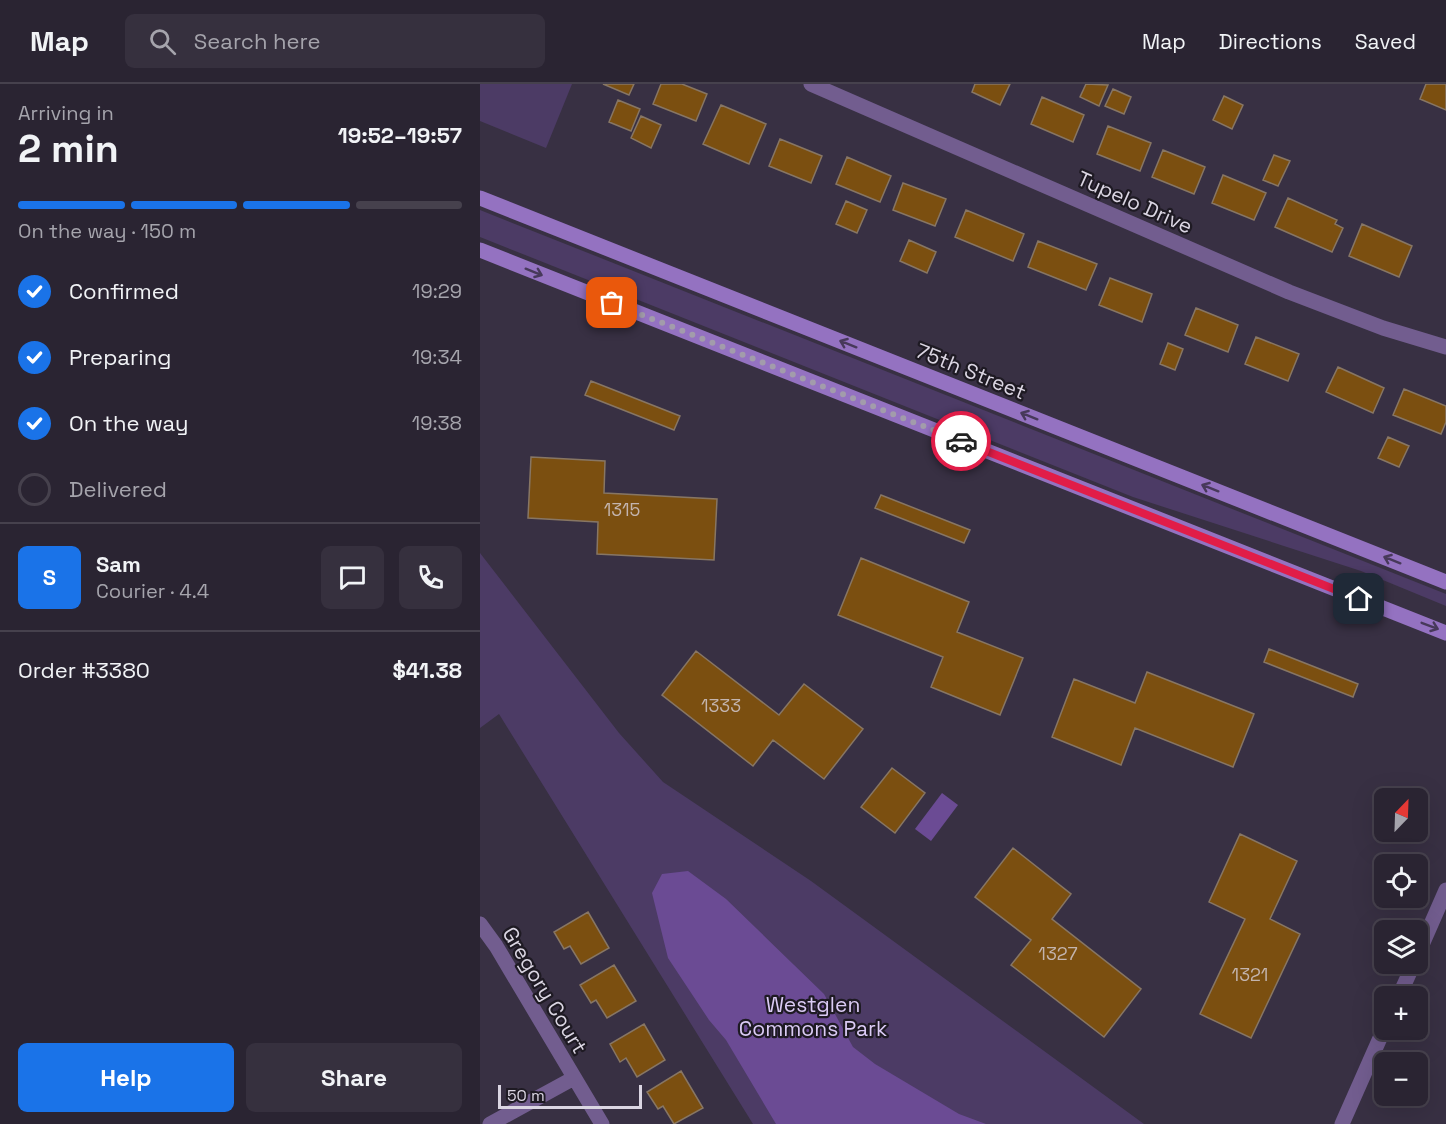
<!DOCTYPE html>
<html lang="en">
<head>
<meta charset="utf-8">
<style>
  :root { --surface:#2a2432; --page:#36303e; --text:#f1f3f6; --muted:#a5a4ac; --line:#46414d; --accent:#1a73e8 }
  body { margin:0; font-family:"Space Grotesk",sans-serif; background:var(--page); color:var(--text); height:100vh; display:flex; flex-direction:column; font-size:22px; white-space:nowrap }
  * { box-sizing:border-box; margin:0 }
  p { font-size:20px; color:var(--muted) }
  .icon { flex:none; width:33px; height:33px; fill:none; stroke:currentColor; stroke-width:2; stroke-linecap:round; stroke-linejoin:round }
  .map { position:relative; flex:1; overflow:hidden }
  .drawer { display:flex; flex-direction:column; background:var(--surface); width:480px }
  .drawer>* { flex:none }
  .needle { width:39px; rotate:23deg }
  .tools { position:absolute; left:894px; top:704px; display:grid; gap:12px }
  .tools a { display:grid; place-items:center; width:54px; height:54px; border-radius:9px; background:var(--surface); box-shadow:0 6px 24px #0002,0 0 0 2px var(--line); font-size:30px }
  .scale { position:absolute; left:18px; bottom:15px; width:144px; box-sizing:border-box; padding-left:6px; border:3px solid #dbd6e3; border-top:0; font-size:16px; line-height:21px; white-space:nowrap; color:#dbd6e3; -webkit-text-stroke:4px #1e1a23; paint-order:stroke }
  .pin { position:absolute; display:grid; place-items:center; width:51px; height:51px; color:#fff; margin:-26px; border-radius:12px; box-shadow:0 3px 9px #0006 }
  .courier { position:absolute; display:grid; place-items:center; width:60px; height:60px; margin:-30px; border:4px solid #e11d48; border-radius:50%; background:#fff; color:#222; box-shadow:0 2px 8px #0007 }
  .summary em { font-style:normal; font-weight:700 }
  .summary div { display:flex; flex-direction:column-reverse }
  .summary { display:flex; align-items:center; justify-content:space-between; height:102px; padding:0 18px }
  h1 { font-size:39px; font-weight:700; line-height:45px }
  .bar { display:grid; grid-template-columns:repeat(4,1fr); gap:9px 6px; align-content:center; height:72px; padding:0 18px }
  .bar i { height:8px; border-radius:4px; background:var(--line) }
  .bar .selected { background:var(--accent) }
  .bar p { grid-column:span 4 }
  .line { display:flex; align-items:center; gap:15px; padding:0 18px; border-top:2px solid var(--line) }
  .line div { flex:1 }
  .round { display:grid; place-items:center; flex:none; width:63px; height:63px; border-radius:9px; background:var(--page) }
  ol { padding:0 18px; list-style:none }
  li { display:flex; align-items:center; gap:18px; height:66px }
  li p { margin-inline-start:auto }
  li .icon { padding:6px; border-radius:50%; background:var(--accent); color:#fff; stroke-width:4 }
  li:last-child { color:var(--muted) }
  li i { width:33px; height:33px; border:3px solid var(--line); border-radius:50% }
  .cta { display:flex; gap:12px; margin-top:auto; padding:12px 18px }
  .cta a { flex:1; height:69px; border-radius:9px; background:var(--accent); color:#fff; font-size:24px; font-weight:700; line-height:69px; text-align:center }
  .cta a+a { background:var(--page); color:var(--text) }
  header { display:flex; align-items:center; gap:36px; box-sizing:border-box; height:84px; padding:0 30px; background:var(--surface); border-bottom:2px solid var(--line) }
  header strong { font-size:28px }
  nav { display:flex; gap:33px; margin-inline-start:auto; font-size:21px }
  .search { width:420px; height:54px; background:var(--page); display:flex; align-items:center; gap:15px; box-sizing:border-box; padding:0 21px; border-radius:9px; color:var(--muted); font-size:22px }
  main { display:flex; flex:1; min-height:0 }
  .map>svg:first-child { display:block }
</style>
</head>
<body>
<header>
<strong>Map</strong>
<div class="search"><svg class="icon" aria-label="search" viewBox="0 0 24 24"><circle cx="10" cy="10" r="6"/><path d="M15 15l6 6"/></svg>Search here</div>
<nav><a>Map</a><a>Directions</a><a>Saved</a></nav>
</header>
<main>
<section class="drawer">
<div class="summary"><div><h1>2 min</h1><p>Arriving in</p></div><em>19:52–19:57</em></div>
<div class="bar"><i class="selected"></i><i class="selected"></i><i class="selected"></i><i></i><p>On the way · 150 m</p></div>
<ol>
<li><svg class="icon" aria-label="check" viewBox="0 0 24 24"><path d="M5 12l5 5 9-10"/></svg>Confirmed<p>19:29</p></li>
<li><svg class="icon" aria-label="check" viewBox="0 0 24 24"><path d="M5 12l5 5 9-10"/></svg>Preparing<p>19:34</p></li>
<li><svg class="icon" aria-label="check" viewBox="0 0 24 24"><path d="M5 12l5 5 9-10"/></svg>On the way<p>19:38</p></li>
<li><i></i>Delivered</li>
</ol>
<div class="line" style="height:108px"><b class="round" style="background:var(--accent);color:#fff">S</b><div><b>Sam</b><p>Courier · 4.4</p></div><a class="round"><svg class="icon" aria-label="chat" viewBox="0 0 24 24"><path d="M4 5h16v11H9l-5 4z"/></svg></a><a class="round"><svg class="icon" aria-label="phone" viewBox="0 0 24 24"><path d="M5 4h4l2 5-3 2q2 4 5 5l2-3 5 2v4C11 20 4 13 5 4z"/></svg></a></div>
<div class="line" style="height:78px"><div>Order #3380</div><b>$41.38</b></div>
<div class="cta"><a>Help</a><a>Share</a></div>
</section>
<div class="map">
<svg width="966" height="1040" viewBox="0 0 966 1040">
  <rect width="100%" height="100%" fill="#383043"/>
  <!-- green -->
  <path fill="#4c3b65" d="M 0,0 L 92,0 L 66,64 L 0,37 Z
    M 0,126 L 966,510 L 966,522 L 881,487 L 653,413 L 0,153 Z
    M 0,469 L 139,649 L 183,698 L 331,797 L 664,1040 L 273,1040 L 19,630 L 0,644 Z"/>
  <!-- water -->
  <path fill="#6b4b94" d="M 462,709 L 478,721 L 451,757 L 435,745 Z
    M 208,787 L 246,815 L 344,910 L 373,963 L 395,980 L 479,1030 L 506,1040 L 296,1040 L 246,956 L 229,936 L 188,874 L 172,809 L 182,790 Z"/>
  <!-- building -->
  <path fill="#7b4f10" stroke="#877664" stroke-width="1.5" d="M 123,0 L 154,0 L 149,11 Z
    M 181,0 L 202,0 L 227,10 L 216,37 L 173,20 Z
    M 495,0 L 530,0 L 520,21 L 492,8 Z
    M 606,0 L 628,1 L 619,22 L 600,13 Z
    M 946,0 L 966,0 L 966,26 L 940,15 Z
    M 633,5 L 651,13 L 644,30 L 625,22 Z
    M 744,12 L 763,21 L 752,45 L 733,36 Z
    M 562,13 L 604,31 L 593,58 L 551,40 Z
    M 138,16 L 160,25 L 151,47 L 129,38 Z
    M 241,21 L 286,40 L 269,80 L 223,60 Z
    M 161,32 L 181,41 L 171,64 L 151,54 Z
    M 628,42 L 671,59 L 660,87 L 617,70 Z
    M 300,55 L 342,72 L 331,99 L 289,82 Z
    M 683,66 L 725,83 L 714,110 L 672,93 Z
    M 794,71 L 810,77 L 798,102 L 783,96 Z
    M 367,73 L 411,92 L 400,118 L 356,100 Z
    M 743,91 L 786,109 L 774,136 L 732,119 Z
    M 423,99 L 466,115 L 455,142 L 413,126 Z
    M 808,114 L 857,136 L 855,140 L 863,144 L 852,168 L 795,143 Z
    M 366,117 L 387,126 L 377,149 L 356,140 Z
    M 486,126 L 544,150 L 533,177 L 475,153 Z
    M 882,140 L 932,162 L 919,193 L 869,172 Z
    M 429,156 L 456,168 L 447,189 L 420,177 Z
    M 558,157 L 617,180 L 606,206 L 548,183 Z
    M 630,194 L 672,210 L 662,238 L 619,221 Z
    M 716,224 L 758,241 L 748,268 L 705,251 Z
    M 776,253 L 819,270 L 808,297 L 765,280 Z
    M 688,259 L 703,265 L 695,286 L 680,280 Z
    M 858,283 L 904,304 L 893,329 L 846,308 Z
    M 111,297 L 200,332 L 194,346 L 105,311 Z
    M 924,305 L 966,322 L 966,338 L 961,350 L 913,331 Z
    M 908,353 L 929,362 L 919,383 L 898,374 Z
    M 51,373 L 125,377 L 124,409 L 237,415 L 234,476 L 117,470 L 118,438 L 48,434 Z
    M 401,411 L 490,446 L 484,459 L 395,424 Z
    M 381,474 L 489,518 L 477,548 L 543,574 L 520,631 L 451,603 L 463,573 L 358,531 Z
    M 789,565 L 878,600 L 873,613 L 784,578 Z
    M 216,567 L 299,631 L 324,600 L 383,645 L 344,695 L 293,656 L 273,682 L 182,611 Z
    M 667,588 L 774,630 L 753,683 L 655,644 L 641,681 L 572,653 L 594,595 L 655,619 Z
    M 412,684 L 445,709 L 415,749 L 381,723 Z
    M 760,750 L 817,777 L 790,835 L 820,850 L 771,954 L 720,930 L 765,835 L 729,818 Z
    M 533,764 L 591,810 L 572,835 L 661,905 L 624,953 L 531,881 L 551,856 L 495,813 Z
    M 108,828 L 129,864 L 101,880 L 90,862 L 84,865 L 74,848 Z
    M 134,881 L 156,917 L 127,934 L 116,916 L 111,919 L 100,901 Z
    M 164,940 L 185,976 L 157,993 L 146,974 L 140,978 L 130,960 Z
    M 201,987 L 223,1024 L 194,1040 L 183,1022 L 178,1025 L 167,1008 Z"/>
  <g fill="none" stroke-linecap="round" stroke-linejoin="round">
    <!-- minor -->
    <path stroke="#725d8f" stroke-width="15" d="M 331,0 L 809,208 L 903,244 L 966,263
      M 0,840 L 16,862 L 122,1040
      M 10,1040 L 94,994"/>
    <!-- tertiary -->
    <path stroke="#725d8f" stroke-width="15" d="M 938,870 L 966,806
      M 919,912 L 934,879
      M 862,1040 L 904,945"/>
    <!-- secondary -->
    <path stroke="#9472c1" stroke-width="15" d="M 0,114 L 966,498
      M 0,166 L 966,549"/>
  </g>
  <!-- one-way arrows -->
  <defs><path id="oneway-shaft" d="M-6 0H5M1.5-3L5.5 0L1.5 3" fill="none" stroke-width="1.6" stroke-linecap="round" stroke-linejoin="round" transform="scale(1.5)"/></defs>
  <g stroke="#47395a">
    <use href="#oneway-shaft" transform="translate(54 188) rotate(22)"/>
    <use href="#oneway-shaft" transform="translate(368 260) rotate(-158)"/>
    <use href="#oneway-shaft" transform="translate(549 332) rotate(-158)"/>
    <use href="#oneway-shaft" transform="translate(730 404) rotate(-158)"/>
    <use href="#oneway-shaft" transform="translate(912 476) rotate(-158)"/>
    <use href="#oneway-shaft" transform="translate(950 542) rotate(21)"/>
  </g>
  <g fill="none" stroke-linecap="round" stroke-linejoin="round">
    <!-- done -->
    <path stroke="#a29cab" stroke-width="6" stroke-dasharray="0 10.8" d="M 132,219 L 481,357"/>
    <!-- route -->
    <path stroke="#e11d48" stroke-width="8" d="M 481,357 L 879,515"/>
  </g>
  <g text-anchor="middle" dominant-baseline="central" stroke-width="4.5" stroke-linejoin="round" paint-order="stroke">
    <!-- number labels -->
    <g font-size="18" fill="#c3b4ae">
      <text x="142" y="425">1315</text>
      <text x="241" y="621">1333</text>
      <text x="578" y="869">1327</text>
      <text x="770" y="890">1321</text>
    </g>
    <!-- street labels -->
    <g font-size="21" fill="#dbd6e3" stroke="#1e1a23">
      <text transform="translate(655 118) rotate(24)">Tupelo Drive</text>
      <text transform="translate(491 287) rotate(22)">75th Street</text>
      <text transform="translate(65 906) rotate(59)">Gregory Court</text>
    </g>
    <!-- park labels -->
    <g font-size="21" fill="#dbcbf5" stroke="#1e1a23">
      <text x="333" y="920">Westglen<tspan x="333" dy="24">Commons Park</tspan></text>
    </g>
  </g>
</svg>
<div class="tools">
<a><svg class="needle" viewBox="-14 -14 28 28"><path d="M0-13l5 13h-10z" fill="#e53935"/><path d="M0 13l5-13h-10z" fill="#a5a4ac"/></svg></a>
<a><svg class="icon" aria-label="locate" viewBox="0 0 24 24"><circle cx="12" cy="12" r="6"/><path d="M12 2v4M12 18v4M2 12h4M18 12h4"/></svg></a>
<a><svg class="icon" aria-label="layers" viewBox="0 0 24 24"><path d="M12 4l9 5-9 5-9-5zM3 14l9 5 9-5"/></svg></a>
<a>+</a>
<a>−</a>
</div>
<div class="scale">50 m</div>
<div class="pin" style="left:132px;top:219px;background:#ea580c"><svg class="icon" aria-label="bag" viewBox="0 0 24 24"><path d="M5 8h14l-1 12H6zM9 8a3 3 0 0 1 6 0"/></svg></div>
<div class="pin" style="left:879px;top:515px;background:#1f2937"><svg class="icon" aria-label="home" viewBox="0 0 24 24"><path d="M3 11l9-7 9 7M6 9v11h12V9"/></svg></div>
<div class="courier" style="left:481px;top:357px"><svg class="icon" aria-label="car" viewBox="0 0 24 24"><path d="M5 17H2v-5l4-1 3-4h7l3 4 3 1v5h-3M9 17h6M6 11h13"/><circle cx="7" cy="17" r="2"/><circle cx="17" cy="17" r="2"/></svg></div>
</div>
</main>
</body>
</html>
